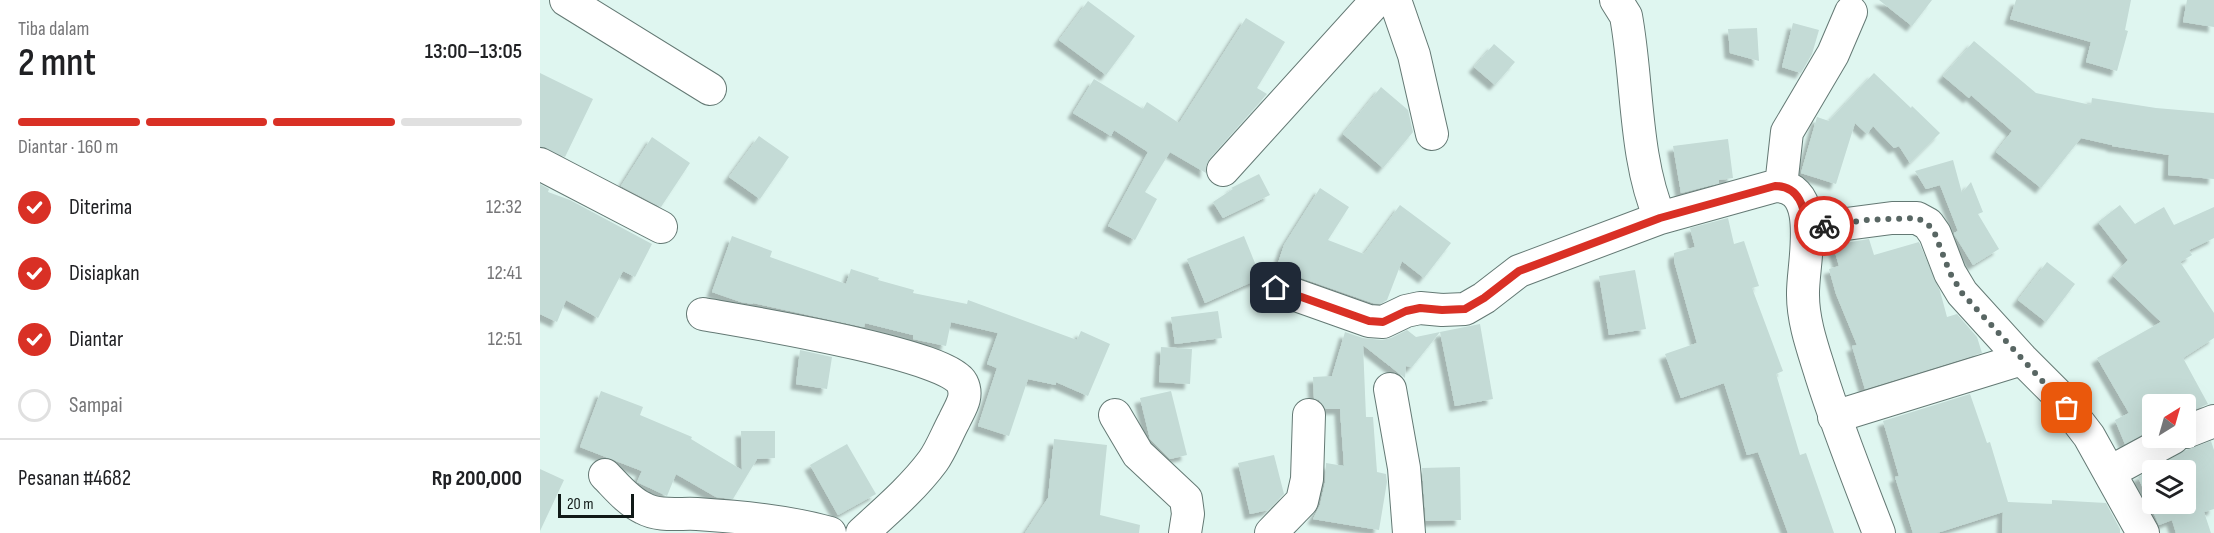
<!DOCTYPE html>
<html lang="id">
<head>
<meta charset="utf-8">
<style>
  :root { --surface:#fff; --page:#f2f2f2; --text:#202124; --muted:#757577; --line:#e0e0e0; --accent:#d93025 }
  body { margin:0; font-family:"Sofia Sans Condensed",sans-serif; background:var(--page); color:var(--text); height:100vh; display:flex; flex-direction:column; font-size:22px; white-space:nowrap }
  * { box-sizing:border-box; margin:0 }
  p { font-size:20px; color:var(--muted) }
  .icon { flex:none; width:33px; height:33px; fill:none; stroke:currentColor; stroke-width:2; stroke-linecap:round; stroke-linejoin:round }
  .map { position:relative; flex:1; overflow:hidden }
  .details { display:flex; flex-direction:column; background:var(--surface); width:540px }
  .details>* { flex:none }
  .needle { width:39px; rotate:37deg }
  .tools { position:absolute; left:1602px; top:394px; display:grid; gap:12px }
  .tools a { display:grid; place-items:center; width:54px; height:54px; border-radius:6px; background:var(--surface); box-shadow:0 6px 24px #0002; font-size:30px }
  .scale { position:absolute; left:18px; bottom:15px; width:76px; box-sizing:border-box; padding-left:6px; border:3px solid #101917; border-top:0; font-size:16px; line-height:21px; white-space:nowrap; color:#101917; -webkit-text-stroke:4px #dff6f0; paint-order:stroke }
  .pin { position:absolute; display:grid; place-items:center; width:51px; height:51px; color:#fff; margin:-26px; border-radius:12px; box-shadow:0 3px 9px #0006 }
  .courier { position:absolute; display:grid; place-items:center; width:60px; height:60px; margin:-30px; border:4px solid #d93025; border-radius:50%; background:#fff; color:#222; box-shadow:0 2px 8px #0007 }
  .head em { font-style:normal; font-weight:600 }
  .head div { display:flex; flex-direction:column-reverse }
  .head { display:flex; align-items:center; justify-content:space-between; height:102px; padding:0 18px }
  h1 { font-size:39px; font-weight:600; line-height:45px }
  .bar { display:grid; grid-template-columns:repeat(4,1fr); gap:9px 6px; align-content:center; height:72px; padding:0 18px }
  .bar i { height:8px; border-radius:4px; background:var(--line) }
  .bar .on { background:var(--accent) }
  .bar p { grid-column:span 4 }
  .line { display:flex; align-items:center; gap:15px; padding:0 18px; border-top:2px solid var(--line) }
  .line div { flex:1 }
  ol { padding:0 18px; list-style:none }
  li { display:flex; align-items:center; gap:18px; height:66px }
  li p { margin-inline-start:auto }
  li .icon { padding:6px; border-radius:50%; background:var(--accent); color:#fff; stroke-width:4 }
  li:last-child { color:var(--muted) }
  li i { width:33px; height:33px; border:3px solid var(--line); border-radius:50% }
  main { display:flex; flex:1; min-height:0 }
  .map>svg:first-child { display:block }
</style>
</head>
<body>
<main>
<section class="details">
<div class="head"><div><h1>2 mnt</h1><p>Tiba dalam</p></div><em>13:00–13:05</em></div>
<div class="bar"><i class="on"></i><i class="on"></i><i class="on"></i><i></i><p>Diantar · 160 m</p></div>
<ol>
<li><svg class="icon" aria-label="check" viewBox="0 0 24 24"><path d="M5 12l5 5 9-10"/></svg>Diterima<p>12:32</p></li>
<li><svg class="icon" aria-label="check" viewBox="0 0 24 24"><path d="M5 12l5 5 9-10"/></svg>Disiapkan<p>12:41</p></li>
<li><svg class="icon" aria-label="check" viewBox="0 0 24 24"><path d="M5 12l5 5 9-10"/></svg>Diantar<p>12:51</p></li>
<li><i></i>Sampai</li>
</ol>
<div class="line" style="height:78px"><div>Pesanan #4682</div><b>Rp 200,000</b></div>
</section>
<div class="map">
<svg width="1674" height="533" viewBox="0 0 1674 533">
  <defs>
    <filter id="shadow"><feDropShadow dx="-5.5" dy="5.5" stdDeviation="1.5" flood-color="#0004"/></filter>
  </defs>
  <rect width="100%" height="100%" fill="#dff6f0"/>
  <!-- building -->
  <path fill="#c4dbd6" fill-rule="evenodd" filter="url(#shadow)" d="M 1339,0 L 1392,0 L 1372,26 Z
    M 1476,0 L 1591,0 L 1585,30 L 1588,31 L 1577,71 L 1546,62 L 1551,42 L 1470,19 Z
    M 1647,0 L 1674,0 L 1674,27 L 1643,22 Z
    M 548,1 L 595,36 L 566,75 L 519,40 Z
    M 706,18 L 745,42 L 717,88 L 727,94 L 670,158 L 666,166 L 666,173 L 630,152 L 605,192 L 617,199 L 595,240 L 568,226 L 608,152 L 574,130 L 571,136 L 533,113 L 554,79 L 603,109 L 607,102 L 639,123 Z
    M 1253,23 L 1279,30 L 1272,54 L 1261,73 L 1242,67 Z
    M 1217,28 L 1219,61 L 1190,53 L 1188,29 Z
    M 1434,41 L 1496,93 L 1551,105 L 1552,98 L 1616,108 L 1674,113 L 1674,179 L 1628,175 L 1629,155 L 1572,146 L 1572,145 L 1541,138 L 1501,188 L 1456,152 L 1472,131 L 1431,95 L 1429,98 L 1403,76 Z
    M 954,44 L 975,62 L 955,85 L 934,67 Z
    M 0,73 L 53,99 L 25,157 L 0,146 Z
    M 1334,73 L 1371,108 L 1372,106 L 1400,133 L 1370,163 L 1359,146 L 1354,148 L 1333,126 L 1327,134 L 1315,123 L 1296,184 L 1261,173 L 1277,117 L 1289,121 Z
    M 841,87 L 868,110 L 873,132 L 843,168 L 803,134 Z
    M 219,136 L 249,157 L 220,199 L 189,177 Z
    M 112,137 L 150,163 L 121,207 L 81,186 Z
    M 1188,139 L 1193,178 L 1179,180 L 1179,183 L 1141,193 L 1133,146 Z
    M 1413,160 L 1422,193 L 1431,182 L 1443,212 L 1438,214 L 1459,249 L 1433,265 L 1414,234 L 1414,233 L 1418,231 L 1400,185 L 1386,189 L 1375,171 Z
    M 719,174 L 730,195 L 683,218 L 673,202 L 693,189 L 691,188 Z
    M 0,184 L 9,189 L 8,192 L 30,200 L 112,244 L 95,277 L 83,271 L 58,318 L 26,300 L 17,322 L 0,314 Z
    M 780,188 L 809,207 L 788,240 L 824,254 L 860,205 L 911,243 L 884,278 L 862,261 L 847,300 L 840,304 L 833,303 L 736,269 L 744,245 Z
    M 1580,205 L 1595,224 L 1624,207 L 1634,225 L 1674,207 L 1674,238 L 1649,250 L 1652,255 L 1640,262 L 1674,313 L 1674,338 L 1643,358 L 1668,404 L 1646,413 L 1646,405 L 1612,405 L 1612,429 L 1585,444 L 1575,420 L 1589,413 L 1557,358 L 1621,322 L 1573,276 L 1588,260 L 1558,222 Z
    M 1188,218 L 1194,244 L 1204,241 L 1219,286 L 1212,288 L 1243,371 L 1236,374 L 1260,455 L 1266,453 L 1294,533 L 1248,533 L 1218,452 L 1207,455 L 1184,383 L 1141,398 L 1125,354 L 1157,343 L 1134,261 L 1134,253 L 1155,247 L 1150,228 Z
    M 192,236 L 232,251 L 230,257 L 306,284 L 311,269 L 339,278 L 338,280 L 374,290 L 373,293 L 427,304 L 428,300 L 537,340 L 541,331 L 570,344 L 548,396 L 516,382 L 516,385 L 488,379 L 469,436 L 438,426 L 457,368 L 447,364 L 458,333 L 411,322 L 406,346 L 373,339 L 373,335 L 325,323 L 324,327 L 213,303 L 213,304 L 201,302 L 172,292 Z
    M 704,236 L 721,278 L 665,303 L 647,259 Z
    M 1329,239 L 1334,255 L 1379,242 L 1400,291 L 1407,317 L 1417,314 L 1437,337 L 1442,353 L 1325,389 L 1312,346 L 1317,345 L 1296,294 L 1289,269 L 1299,266 L 1293,245 Z
    M 1507,262 L 1535,284 L 1506,322 L 1478,300 Z
    M 1095,270 L 1106,329 L 1069,335 L 1059,276 Z
    M 678,311 L 682,338 L 635,344 L 631,317 Z
    M 940,324 L 953,399 L 915,406 L 900,332 Z
    M 867,330 L 876,337 L 900,332 L 872,367 L 866,366 L 865,378 L 823,345 L 826,417 L 833,417 L 837,472 L 846,474 L 847,482 L 839,530 L 773,519 L 780,505 L 785,483 L 786,463 L 804,466 L 800,409 L 786,409 L 779,400 L 774,398 L 773,377 L 792,376 L 805,332 L 823,338 L 842,340 L 851,338 Z
    M 621,347 L 652,349 L 650,384 L 619,382 Z
    M 260,350 L 292,357 L 287,389 L 256,384 Z
    M 61,391 L 103,407 L 100,415 L 152,437 L 151,439 L 202,470 L 201,431 L 235,431 L 235,458 L 217,459 L 193,499 L 176,497 L 136,474 L 127,496 L 97,482 L 102,471 L 40,447 Z
    M 631,391 L 647,455 L 630,459 L 610,439 L 600,398 Z
    M 1430,394 L 1447,443 L 1450,442 L 1468,502 L 1512,504 L 1512,500 L 1566,503 L 1580,529 L 1580,533 L 1462,533 L 1463,512 L 1397,533 L 1373,533 L 1355,477 L 1359,476 L 1343,421 Z
    M 514,439 L 567,445 L 560,515 L 600,525 L 599,533 L 485,533 L 508,498 Z
    M 1671,441 L 1674,450 L 1674,509 L 1664,512 L 1671,533 L 1636,533 L 1632,520 L 1619,525 L 1598,477 L 1646,450 ZM 1612,471 L 1646,471 L 1646,504 L 1612,504 Z
    M 307,444 L 336,494 L 298,515 L 270,465 Z
    M 734,455 L 744,494 L 728,510 L 710,514 L 698,463 Z
    M 920,467 L 921,520 L 886,521 L 882,468 Z
    M 0,469 L 24,480 L 0,531 Z"/>
  <g fill="none" stroke-linecap="round" stroke-linejoin="round">
    <!-- minor casing -->
    <g stroke="#647974" stroke-width="34">
      <path id="minor" d="M 26,0 L 170,89
        M 855,0 L 874,55 L 892,134
        M 1076,0 L 1086,16 C 1098,81 1094,158 1120,218 L 1235,186 C 1284,186 1262,265 1263,295 C 1263,322 1273,349 1281,375 C 1298,429 1319,481 1339,533
        M 0,164 L 121,227
        M 683,170 L 837,0
        M 1241,186 L 1247,132 L 1293,54 L 1311,12
        M 1268,229 L 1352,218 L 1377,218 L 1388,224 L 1395,234 L 1410,273 L 1422,293 L 1482,359 L 1516,393 L 1549,436 L 1603,533
        M 736,288 L 829,321 L 843,322 L 866,311 L 880,308 L 902,310 L 925,309 L 944,298 L 979,271 L 1120,218
        M 163,314 C 202,321 408,354 422,383 C 429,397 420,408 414,421 C 407,434 401,450 393,461 C 373,488 346,511 322,533
        M 850,389 L 864,468 L 869,533
        M 575,415 L 598,454 L 646,499 L 648,514 L 645,533
        M 1294,417 L 1482,359
        M 1646,432 L 1674,421
        M 1570,472 L 1633,438
        M 65,475 C 77,487 88,501 103,508 C 119,517 140,513 157,514 C 201,517 248,521 290,533
        M 731,533 L 762,501 L 767,479 L 769,415"/>
    </g>
    <!-- minor -->
    <use href="#minor" stroke="#fff" stroke-width="32"/>
  </g>
  <g fill="none" stroke-linecap="round" stroke-linejoin="round">
    <!-- done -->
    <path stroke="#586663" stroke-width="6" stroke-dasharray="0 10.8" d="M 1284,226 L 1326,220 L 1377,218 L 1388,224 L 1395,234 L 1410,273 L 1422,293 L 1527,408"/>
    <!-- route -->
    <path stroke="#d93025" stroke-width="8" d="M 736,288 L 829,321 L 843,322 L 866,311 L 880,308 L 902,310 L 925,309 L 944,298 L 979,271 L 1120,218 L 1235,186 C 1260,186 1264,208 1268,229 L 1284,226"/>
  </g>
</svg>
<div class="tools">
<a><svg class="needle" viewBox="-14 -14 28 28"><path d="M0-13l5 13h-10z" fill="#e53935"/><path d="M0 13l5-13h-10z" fill="#757577"/></svg></a>
<a><svg class="icon" aria-label="layers" viewBox="0 0 24 24"><path d="M12 4l9 5-9 5-9-5zM3 14l9 5 9-5"/></svg></a>
</div>
<div class="scale">20 m</div>
<div class="pin" style="left:1527px;top:408px;background:#ea580c"><svg class="icon" aria-label="bag" viewBox="0 0 24 24"><path d="M5 8h14l-1 12H6zM9 8a3 3 0 0 1 6 0"/></svg></div>
<div class="pin" style="left:736px;top:288px;background:#1f2937"><svg class="icon" aria-label="home" viewBox="0 0 24 24"><path d="M3 11l9-7 9 7M6 9v11h12V9"/></svg></div>
<div class="courier" style="left:1284px;top:226px"><svg class="icon" aria-label="bike" viewBox="0 0 24 24"><circle cx="6" cy="16" r="4"/><circle cx="18" cy="16" r="4"/><path d="M6 16l4-8h5l3 8M10 8l3 8H6M13 5h3"/></svg></div>
</div>
</main>
</body>
</html>
